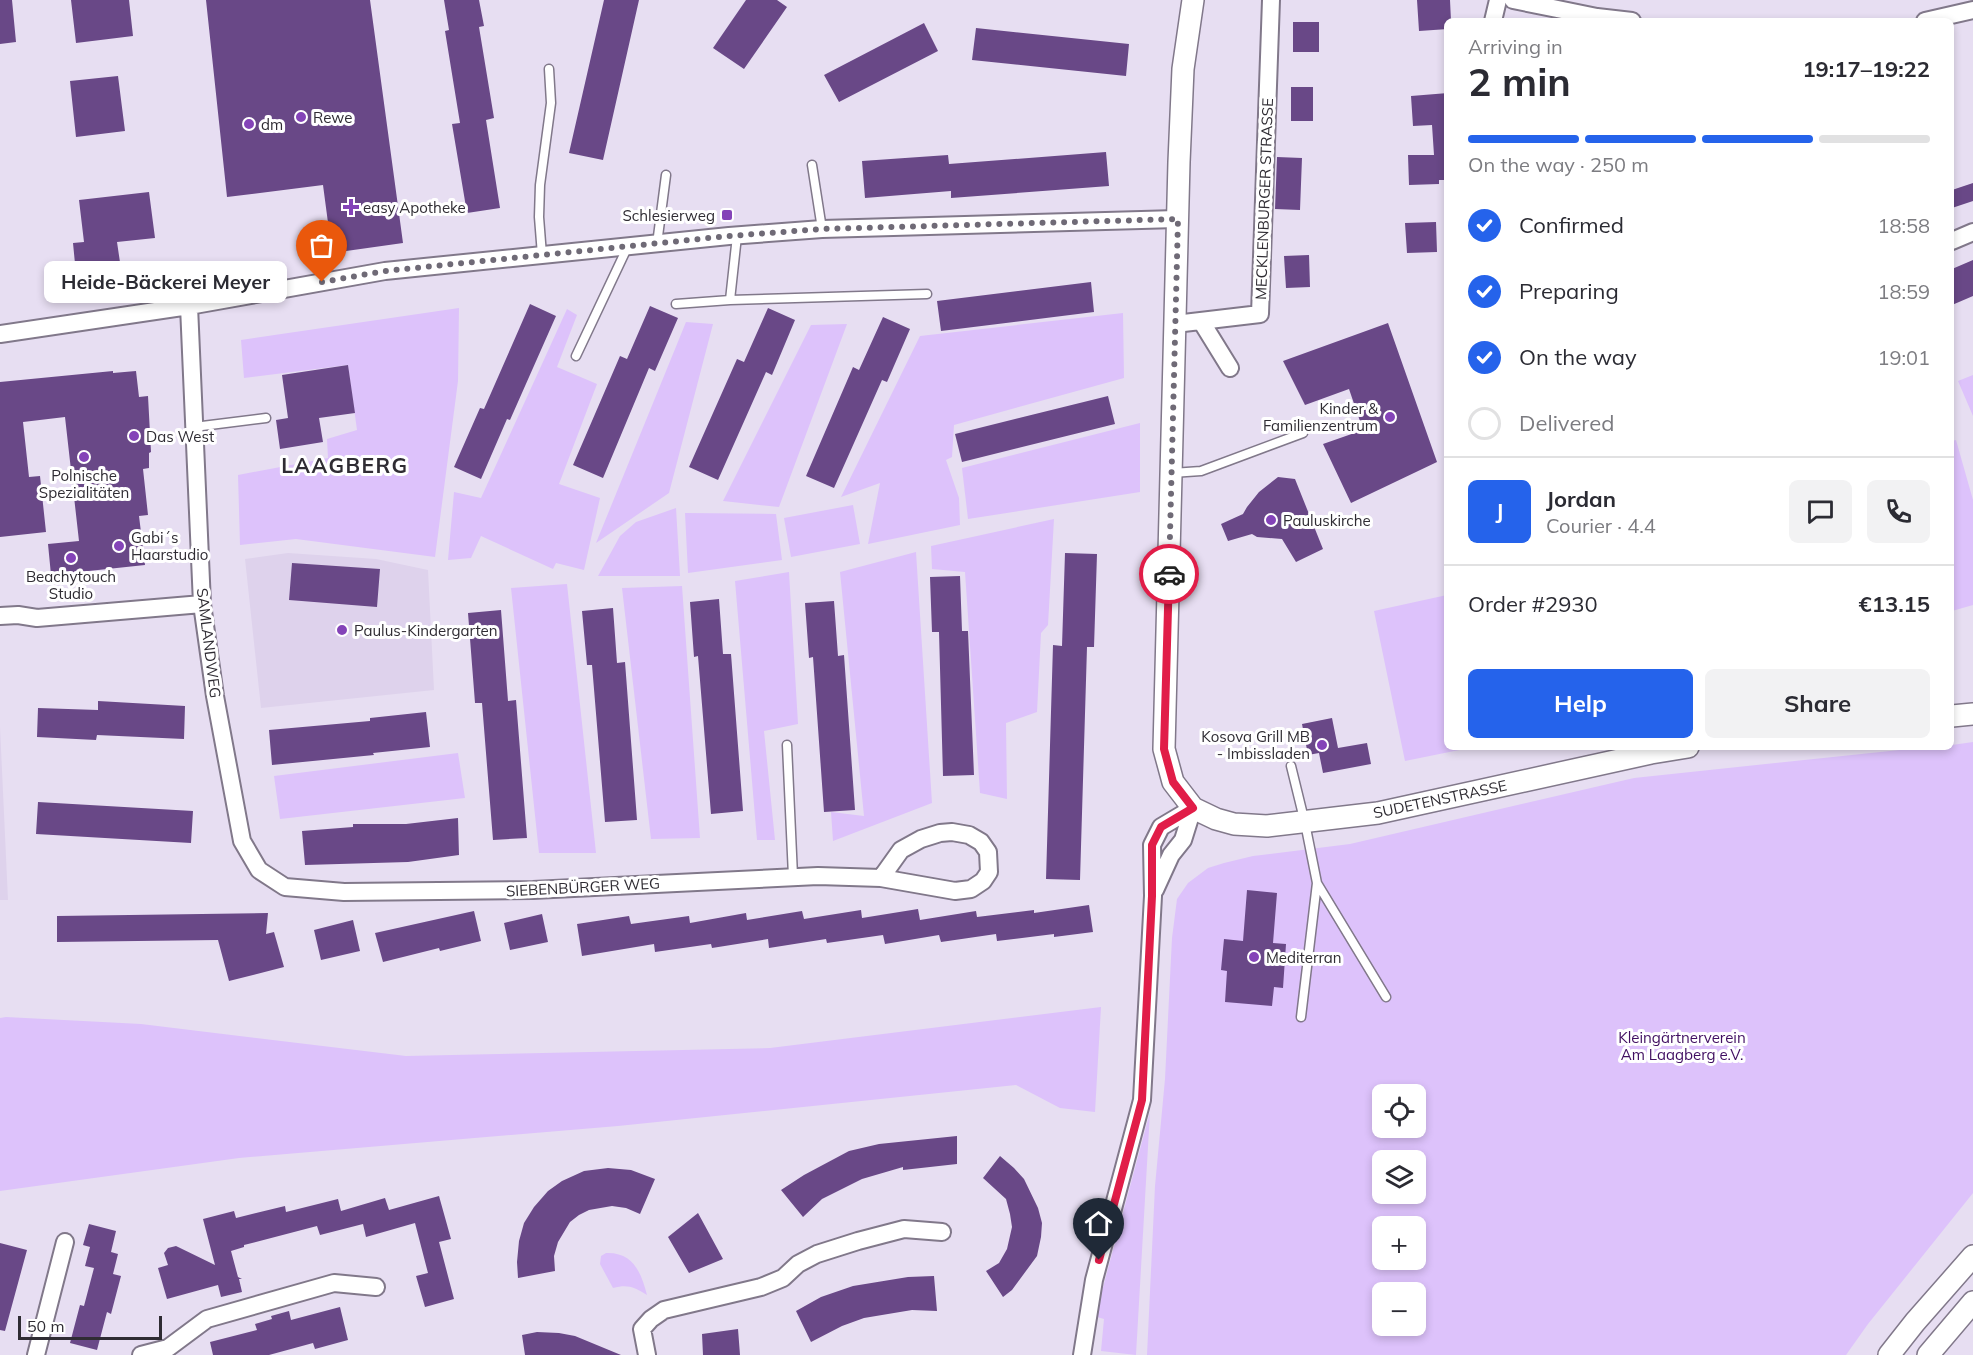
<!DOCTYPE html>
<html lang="en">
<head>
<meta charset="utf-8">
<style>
  :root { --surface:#fff; --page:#f2f2f3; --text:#2b2b33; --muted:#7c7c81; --line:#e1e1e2; --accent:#2563eb }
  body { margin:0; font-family:Mulish,sans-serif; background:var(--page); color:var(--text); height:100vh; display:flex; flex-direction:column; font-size:22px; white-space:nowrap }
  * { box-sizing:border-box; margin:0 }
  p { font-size:20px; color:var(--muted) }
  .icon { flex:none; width:33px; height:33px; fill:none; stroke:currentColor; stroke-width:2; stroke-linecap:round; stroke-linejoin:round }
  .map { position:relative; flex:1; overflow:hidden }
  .side { position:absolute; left:1444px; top:18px; width:510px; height:732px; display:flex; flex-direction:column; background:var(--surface); border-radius:9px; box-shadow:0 3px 9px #0003 }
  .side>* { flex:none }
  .buttons { position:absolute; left:1372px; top:1084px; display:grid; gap:12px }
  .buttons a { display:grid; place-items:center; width:54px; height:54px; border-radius:9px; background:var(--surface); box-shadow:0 3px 9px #0003; font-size:30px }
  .scale { position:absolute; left:18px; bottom:15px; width:144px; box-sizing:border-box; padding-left:6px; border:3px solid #2f2c33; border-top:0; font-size:16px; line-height:21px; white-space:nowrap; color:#2f2c33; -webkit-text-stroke:4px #fff; paint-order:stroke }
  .pin { position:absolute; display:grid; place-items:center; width:51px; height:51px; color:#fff; margin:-62px -26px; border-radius:50% 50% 50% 0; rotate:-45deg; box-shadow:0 0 6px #0007 }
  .pin .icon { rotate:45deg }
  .courier { position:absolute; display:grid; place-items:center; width:60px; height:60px; margin:-30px; border:4px solid #e11d48; border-radius:50%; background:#fff; color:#222; box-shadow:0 2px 8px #0007 }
  .bubble { position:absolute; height:42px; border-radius:9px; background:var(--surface); box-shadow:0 3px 9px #0003; font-size:20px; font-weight:700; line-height:42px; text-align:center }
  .headline em { font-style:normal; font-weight:700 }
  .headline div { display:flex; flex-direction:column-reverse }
  .headline { display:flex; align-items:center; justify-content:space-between; height:102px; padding:0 24px }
  h1 { font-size:39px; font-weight:700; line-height:45px }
  .bar { display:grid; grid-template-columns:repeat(4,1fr); gap:9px 6px; align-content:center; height:72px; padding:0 24px }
  .bar i { height:8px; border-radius:4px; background:var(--line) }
  .bar .active { background:var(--accent) }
  .bar p { grid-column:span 4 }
  .line { display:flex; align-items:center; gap:15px; padding:0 24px; border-top:2px solid var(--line) }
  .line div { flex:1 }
  .round { display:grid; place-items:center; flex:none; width:63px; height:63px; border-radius:9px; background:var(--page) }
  ol { padding:0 24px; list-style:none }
  li { display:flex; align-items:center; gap:18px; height:66px }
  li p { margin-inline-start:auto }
  li .icon { padding:6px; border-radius:50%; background:var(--accent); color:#fff; stroke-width:4 }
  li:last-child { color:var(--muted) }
  li i { width:33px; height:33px; border:3px solid var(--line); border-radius:50% }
  .primary-button { display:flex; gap:12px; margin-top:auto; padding:12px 24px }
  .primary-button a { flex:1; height:69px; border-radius:9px; background:var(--accent); color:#fff; font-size:24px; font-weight:700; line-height:69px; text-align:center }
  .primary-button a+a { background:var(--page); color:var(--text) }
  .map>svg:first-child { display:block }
</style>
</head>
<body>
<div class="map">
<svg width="1973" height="1355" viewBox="0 0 1973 1355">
  <rect width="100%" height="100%" fill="#e7def2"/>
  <!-- built -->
  <path fill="#ded2ec" d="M 288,553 L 376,559 L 428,570 L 434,690 L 261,708 L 245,559 Z
    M 0,727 L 8,900 L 0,900 Z"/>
  <!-- green -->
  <path fill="#ddc2fb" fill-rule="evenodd" d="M 459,308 L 458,381 L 435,557 L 296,539 L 240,545 L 238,475 L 328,458 L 327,439 L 357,430 L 348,365 L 244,378 L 241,340 Z
    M 567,309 L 577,315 L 557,367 L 597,384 L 559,484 L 600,498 L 584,570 L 556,563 L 553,569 L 481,536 L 471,558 L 448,560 L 454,492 L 481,498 Z
    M 1123,313 L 1124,378 L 954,425 L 952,457 L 946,460 L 959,498 L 960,525 L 868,544 L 880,483 L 841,497 L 920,336 Z
    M 686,322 L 713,324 L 669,493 L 596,543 Z
    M 847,324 L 779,507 L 723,501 L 811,325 Z
    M 1973,375 L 1973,416 L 1958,381 Z
    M 1140,423 L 1140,492 L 968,519 L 962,468 Z
    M 1956,440 L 1973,500 L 1973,605 L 1952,611 L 1952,441 Z
    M 853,505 L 860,544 L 791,557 L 784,518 Z
    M 676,508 L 680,576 L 598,576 L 620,536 L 636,522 Z
    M 685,513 L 776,514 L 782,560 L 688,573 Z
    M 1054,519 L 1048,625 L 1041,633 L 1037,712 L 1006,723 L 1007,799 L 980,793 L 965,572 L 932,569 L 931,546 Z
    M 916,552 L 932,803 L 833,841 L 831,812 L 864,816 L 840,572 Z
    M 789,572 L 798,724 L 764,731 L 775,840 L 757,840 L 735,581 Z
    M 567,584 L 596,853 L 539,853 L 511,588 Z
    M 682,586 L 700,838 L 651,839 L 622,588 Z
    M 1447,595 L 1448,747 L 1474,747 L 1405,761 L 1374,611 Z
    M 1973,742 L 1973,1193 L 1868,1324 L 1846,1355 L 1147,1355 L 1155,1186 L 1165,1079 L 1172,938 L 1177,899 L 1188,883 L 1208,868 L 1224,863 L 1253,856 L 1350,844 L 1634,778 L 1928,747 L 1952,747 L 1952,745 ZM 1383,1095 L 1416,1095 L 1416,1128 L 1383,1128 ZM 1383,1161 L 1416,1161 L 1416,1194 L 1383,1194 ZM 1383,1227 L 1416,1227 L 1416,1260 L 1383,1260 ZM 1383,1293 L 1416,1293 L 1416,1326 L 1383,1326 Z
    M 458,753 L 465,798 L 280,819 L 274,776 Z
    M 1101,1007 L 1095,1112 L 1060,1108 L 1016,1085 L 618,1126 L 239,1158 L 0,1191 L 0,1018 L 6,1017 L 141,1024 L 406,1056 L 770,1048 Z
    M 1150,1112 L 1136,1355 L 1101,1351 L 1104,1319 L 1097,1317 L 1101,1295 Z
    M 606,1253 C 633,1252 641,1272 647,1295 C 634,1287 628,1284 613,1288 L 600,1264 L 601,1256 Z"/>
  <!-- building -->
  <path fill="#694887" d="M 0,0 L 12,0 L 16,42 L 0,44 Z
    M 71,0 L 129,0 L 133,36 L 76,43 Z
    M 206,0 L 370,0 L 403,243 L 332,253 L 323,185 L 227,197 Z
    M 444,0 L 479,0 L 484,26 L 479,27 L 494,118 L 486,120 L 500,208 L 467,213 L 452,124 L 460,123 L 445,31 L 449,30 Z
    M 604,0 L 639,0 L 603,160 L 569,153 Z
    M 746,0 L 777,0 L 787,7 L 744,69 L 713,48 Z
    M 1417,0 L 1450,0 L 1451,21 L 1448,21 L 1448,29 L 1419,31 Z
    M 1293,22 L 1319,22 L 1319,52 L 1293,52 Z
    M 924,23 L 938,51 L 839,102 L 824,75 Z
    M 976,28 L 1129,44 L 1126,76 L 972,60 Z
    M 118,76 L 125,131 L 76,137 L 70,81 Z
    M 1291,87 L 1313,87 L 1313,121 L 1291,121 Z
    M 1448,93 L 1448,180 L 1439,180 L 1439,184 L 1409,185 L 1408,155 L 1434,155 L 1432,125 L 1413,126 L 1411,96 Z
    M 1106,152 L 1109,186 L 951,198 L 951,191 L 865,198 L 862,161 L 948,155 L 949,164 Z
    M 1277,157 L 1302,158 L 1300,210 L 1275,209 Z
    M 1973,183 L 1973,201 L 1952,208 L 1952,190 Z
    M 149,192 L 155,238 L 117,242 L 121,269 L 76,274 L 73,243 L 84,242 L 79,200 Z
    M 1436,222 L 1437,252 L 1407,253 L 1405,223 Z
    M 1309,255 L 1310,287 L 1286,288 L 1284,256 Z
    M 1973,260 L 1973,296 L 1952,305 L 1952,269 Z
    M 1091,282 L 1094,312 L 941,331 L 937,301 Z
    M 530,304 L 556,316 L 510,420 L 507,419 L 481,479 L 454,467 L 480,408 L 484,409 Z
    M 650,306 L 678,318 L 655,371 L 649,368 L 603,478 L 573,465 L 620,356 L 627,359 Z
    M 768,308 L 795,320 L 772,375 L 766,372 L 718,480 L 689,467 L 737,359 L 744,362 Z
    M 883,317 L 910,329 L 887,382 L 882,380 L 834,488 L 806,476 L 853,367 L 859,370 Z
    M 1388,323 L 1437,462 L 1351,503 L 1323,444 L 1363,430 L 1349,389 L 1305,405 L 1283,361 Z
    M 348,365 L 355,413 L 319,418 L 323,442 L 280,449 L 276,420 L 288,418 L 282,375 Z
    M 113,371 L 113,373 L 136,371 L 139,397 L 148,396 L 151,452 L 149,453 L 149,468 L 143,469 L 148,515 L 139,516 L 145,565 L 51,575 L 48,544 L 79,541 L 65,417 L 23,422 L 29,477 L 40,476 L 46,532 L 0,537 L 0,382 Z
    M 1108,396 L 1115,424 L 962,462 L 955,434 Z
    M 1278,477 L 1295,479 L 1323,549 L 1296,562 L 1282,539 L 1257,537 L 1252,534 L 1228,541 L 1221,524 L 1243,514 L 1247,507 L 1259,492 Z
    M 1065,553 L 1097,554 L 1094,647 L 1087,647 L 1080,880 L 1046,879 L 1053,645 L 1062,646 Z
    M 292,563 L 380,569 L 377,607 L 289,600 Z
    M 960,576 L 962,631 L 968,631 L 974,775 L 943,776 L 939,632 L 932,632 L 930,577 Z
    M 719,599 L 723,654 L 731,654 L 743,811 L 711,814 L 698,656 L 694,657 L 690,602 Z
    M 834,601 L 838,656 L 844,655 L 855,810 L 824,812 L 813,657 L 809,658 L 805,603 Z
    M 613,608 L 617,663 L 625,662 L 637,820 L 605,822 L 592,665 L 587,665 L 582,611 Z
    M 501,610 L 508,701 L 516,700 L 527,838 L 493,840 L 482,703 L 475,703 L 468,613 Z
    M 98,701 L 185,706 L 184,739 L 97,735 L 96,740 L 37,737 L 38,708 L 98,710 Z
    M 426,712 L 430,747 L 373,753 L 374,755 L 272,765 L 269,730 L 370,721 L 370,718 Z
    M 1332,718 L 1338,748 L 1367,743 L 1371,764 L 1323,773 L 1319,753 L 1308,755 L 1302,724 Z
    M 38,802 L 193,811 L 191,843 L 36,834 Z
    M 458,818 L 459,855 L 408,862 L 305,865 L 302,831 L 353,827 L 353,824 L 406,824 Z
    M 1247,890 L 1277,893 L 1273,943 L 1286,944 L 1283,988 L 1274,987 L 1272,1006 L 1225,1002 L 1227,971 L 1221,970 L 1224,939 L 1243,941 Z
    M 1089,905 L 1093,932 L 1054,937 L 1054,934 L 997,941 L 996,934 L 941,942 L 939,935 L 885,944 L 883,935 L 827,943 L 826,939 L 769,948 L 768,939 L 712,948 L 711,944 L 655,952 L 654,944 L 582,956 L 577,924 L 629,916 L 631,924 L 689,916 L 690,923 L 746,913 L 747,920 L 802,911 L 804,919 L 861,910 L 862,918 L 918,909 L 920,920 L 976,911 L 977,917 L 1034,910 L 1034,913 Z
    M 474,911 L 481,941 L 440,951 L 439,948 L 383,962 L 375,933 Z
    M 268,913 L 266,934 L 274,932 L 284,967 L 229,981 L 218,940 L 57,942 L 57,916 Z
    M 542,914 L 548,942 L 510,950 L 504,923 Z
    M 353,920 L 360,951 L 321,960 L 314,930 Z
    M 957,1136 L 957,1164 L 903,1170 L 903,1167 L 862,1179 L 822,1199 L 803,1217 L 781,1190 L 804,1175 L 849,1151 L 879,1144 Z
    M 1000,1156 L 1014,1168 L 1024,1179 L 1038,1208 L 1042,1223 L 1041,1237 L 1037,1256 L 1012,1290 L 1003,1297 L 986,1271 L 999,1263 L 1007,1249 L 1012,1227 L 1010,1214 L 1006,1199 L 983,1178 Z
    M 608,1168 L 631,1170 L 655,1179 L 640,1214 L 626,1208 L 612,1206 L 589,1210 L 579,1215 L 570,1222 L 558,1242 L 554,1256 L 555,1271 L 518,1278 L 517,1262 L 519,1241 L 524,1223 L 534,1207 L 548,1191 L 562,1181 L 584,1171 Z
    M 439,1196 L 451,1239 L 439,1242 L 454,1299 L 425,1307 L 416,1276 L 428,1273 L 415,1223 L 366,1237 L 363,1224 L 320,1235 L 317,1226 L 244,1245 L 244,1247 L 231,1251 L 238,1277 L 242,1279 L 239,1279 L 242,1292 L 221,1297 L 218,1285 L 167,1299 L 158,1268 L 168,1265 L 164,1253 L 168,1248 L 176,1246 L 215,1265 L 203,1219 L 234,1211 L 236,1218 L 285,1206 L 286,1212 L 338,1199 L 341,1211 L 385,1198 L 389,1210 Z
    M 698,1213 L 723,1259 L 689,1273 L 668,1237 Z
    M 89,1224 L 116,1231 L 111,1252 L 118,1254 L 113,1274 L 121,1276 L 111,1314 L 107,1312 L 97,1350 L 70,1343 L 80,1305 L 84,1306 L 94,1268 L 85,1266 L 90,1247 L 83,1245 Z
    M 0,1243 L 27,1250 L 5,1331 L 0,1330 Z
    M 934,1276 L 937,1311 L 912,1310 L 864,1318 L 842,1326 L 811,1342 L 796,1311 L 821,1297 L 853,1286 L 908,1277 Z
    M 340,1307 L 348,1340 L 315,1349 L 313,1343 L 269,1355 L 213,1355 L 210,1342 L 257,1330 L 255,1324 L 272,1319 L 271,1316 L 289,1311 L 291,1320 Z
    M 738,1329 L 740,1355 L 703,1355 L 702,1334 Z
    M 537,1332 L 559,1333 L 575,1336 L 621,1355 L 525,1355 L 522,1335 Z"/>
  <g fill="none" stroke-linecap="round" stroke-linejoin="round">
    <!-- service casing -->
    <g stroke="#81788a" stroke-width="11">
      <path id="service" d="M 812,165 L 822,229
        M 657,244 L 666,175
        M 542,255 L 539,217 L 540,185 L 551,103 L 549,69
        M 730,300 L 737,236
        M 676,304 L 730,300 L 927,294
        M 576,356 L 628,246
        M 194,427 L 266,418
        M 1172,473 L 1201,471 L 1303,433
        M 787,745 L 793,876
        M 1291,766 L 1305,823 L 1317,883 L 1301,1017
        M 1317,883 L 1386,997"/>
    </g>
    <!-- minor casing -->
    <g stroke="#81788a" stroke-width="20">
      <path id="minor" d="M 1513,0 L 1597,17 L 1632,21
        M 1493,21 L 1498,0
        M 1925,21 L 1973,10
        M 1952,241 L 1973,232
        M 189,306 L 202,604 L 215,696 L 242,841 L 259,870 L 285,887 L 344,892 L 533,890 L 818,876 L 881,878 L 955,891 L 971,889 L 983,881 L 989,872 L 988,852 L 981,842 L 969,835 L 952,832 L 940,833 L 921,839 L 901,850 L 881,878
        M 1201,321 L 1230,368
        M 1175,324 L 1260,314 L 1271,0
        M 0,334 L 189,306 L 385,271 L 729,236 L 822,229 L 1177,219
        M 0,616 L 18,615 L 37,618 L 202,604
        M 1155,890 L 1171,855 L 1183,840 L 1193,808
        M 36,1355 L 65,1242
        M 141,1355 L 168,1348 L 207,1319 L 334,1283 L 376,1287
        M 647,1355 L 642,1329 L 651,1319 L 664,1310 L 761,1287 L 783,1278 L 798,1264 L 817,1254 L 858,1241 L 904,1229 L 942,1232
        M 1082,1355 L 1094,1280 L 1142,1100 L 1153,896 L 1152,845 L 1161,827 L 1193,808"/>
    </g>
    <!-- tertiary casing -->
    <g stroke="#81788a" stroke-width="24">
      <path id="tertiary" d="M 1193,0 L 1183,69 L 1179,162 L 1164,749 L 1173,782 L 1193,808 L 1216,819 L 1234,824 L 1267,826 L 1378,813 L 1651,753 L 1688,747
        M 1952,716 L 1973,714
        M 1889,1355 L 1915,1322 L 1973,1256
        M 1928,1355 L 1973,1302"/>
    </g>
    <!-- service -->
    <use href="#service" stroke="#fff" stroke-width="8"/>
    <!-- minor -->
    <use href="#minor" stroke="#fff" stroke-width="16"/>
    <!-- tertiary -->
    <use href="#tertiary" stroke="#fff" stroke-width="21"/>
  </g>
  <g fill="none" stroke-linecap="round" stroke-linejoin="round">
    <!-- done -->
    <path stroke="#6f6a76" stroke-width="6" stroke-dasharray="0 10.8" d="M 322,282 L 385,271 L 729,236 L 822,229 L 1178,219 L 1169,574"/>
    <!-- route -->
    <path stroke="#e11d48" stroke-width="8" d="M 1099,1260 L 1142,1100 L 1152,896 L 1152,845 L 1161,827 L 1193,808 L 1173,782 L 1164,749 L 1169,574"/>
  </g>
  <!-- markers -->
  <g fill="#8443b8" stroke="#fff" stroke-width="2">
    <circle cx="301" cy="117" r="6"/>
    <circle cx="249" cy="124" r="6"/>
    <path d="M348 198h6v6h6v6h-6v6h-6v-6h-6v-6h6z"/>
    <rect x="721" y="209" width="12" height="12" rx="3"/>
    <circle cx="1390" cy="417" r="6"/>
    <circle cx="134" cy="436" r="6"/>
    <circle cx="84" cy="457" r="6"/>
    <circle cx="1271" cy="520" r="6"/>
    <circle cx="119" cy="546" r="6"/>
    <circle cx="71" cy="558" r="6"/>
    <circle cx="342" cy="630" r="6"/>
    <circle cx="1322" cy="745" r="6"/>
    <circle cx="1254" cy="957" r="6"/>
  </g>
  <g text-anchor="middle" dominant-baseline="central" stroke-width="6" stroke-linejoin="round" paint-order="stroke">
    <!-- poi labels -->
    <g font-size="15" fill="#2f2c33" stroke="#fff" text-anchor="start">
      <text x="313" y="117">Rewe</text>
      <text x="261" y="124">dm</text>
      <text x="363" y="207">easy Apotheke</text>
      <text x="715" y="215" text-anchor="end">Schlesierweg</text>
      <text x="1378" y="408" text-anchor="end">Kinder &amp;<tspan x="1378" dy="17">Familienzentrum</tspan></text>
      <text x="146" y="436">Das West</text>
      <text x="84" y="475" text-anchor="middle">Polnische<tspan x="84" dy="17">Spezialitäten</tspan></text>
      <text x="1283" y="520">Pauluskirche</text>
      <text x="131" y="537">Gabi´s<tspan x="131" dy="17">Haarstudio</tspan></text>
      <text x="71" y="576" text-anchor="middle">Beachytouch<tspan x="71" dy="17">Studio</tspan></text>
      <text x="354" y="630">Paulus-Kindergarten</text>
      <text x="1310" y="736" text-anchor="end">Kosova Grill MB<tspan x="1310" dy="17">- Imbissladen</tspan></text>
      <text x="1266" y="957">Mediterran</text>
    </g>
    <!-- street labels -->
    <g font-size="15" fill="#2f2c33" stroke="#fff">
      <text transform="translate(1264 199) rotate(-88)">MECKLENBURGER STRASSE</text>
      <text transform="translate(209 643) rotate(83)">SAMLANDWEG</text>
      <text transform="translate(1440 799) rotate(-12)">SUDETENSTRASSE</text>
      <text transform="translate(583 887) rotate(-3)">SIEBENBÜRGER WEG</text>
    </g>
    <!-- park labels -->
    <g font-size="15" fill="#400e61" stroke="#fff">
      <text x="1682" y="1037">Kleingärtnerverein<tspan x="1682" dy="17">Am Laagberg e.V.</tspan></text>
    </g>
    <!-- district labels -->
    <g font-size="21" font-weight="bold" letter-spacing="1.5" fill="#2f2c33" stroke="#fff">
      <text x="345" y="465">LAAGBERG</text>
    </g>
  </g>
</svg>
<div class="buttons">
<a><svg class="icon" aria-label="locate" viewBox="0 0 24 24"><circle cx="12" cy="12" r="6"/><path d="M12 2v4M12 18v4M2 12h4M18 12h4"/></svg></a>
<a><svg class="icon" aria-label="layers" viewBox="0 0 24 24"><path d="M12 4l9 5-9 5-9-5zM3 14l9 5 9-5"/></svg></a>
<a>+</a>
<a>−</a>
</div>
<div class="scale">50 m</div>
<div class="pin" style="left:322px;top:282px;background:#ea580c"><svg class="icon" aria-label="bag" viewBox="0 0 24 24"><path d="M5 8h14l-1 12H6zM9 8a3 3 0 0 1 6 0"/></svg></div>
<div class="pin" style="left:1099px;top:1260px;background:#1f2937"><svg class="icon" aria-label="home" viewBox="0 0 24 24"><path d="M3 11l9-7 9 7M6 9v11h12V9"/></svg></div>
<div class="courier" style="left:1169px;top:574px"><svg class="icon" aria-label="car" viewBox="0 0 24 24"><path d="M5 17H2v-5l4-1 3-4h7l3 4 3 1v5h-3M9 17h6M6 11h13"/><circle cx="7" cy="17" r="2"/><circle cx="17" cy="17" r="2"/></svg></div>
<div class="bubble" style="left:44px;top:261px;width:243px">Heide-Bäckerei Meyer</div>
<section class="side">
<div class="headline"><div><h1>2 min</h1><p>Arriving in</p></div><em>19:17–19:22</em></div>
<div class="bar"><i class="active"></i><i class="active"></i><i class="active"></i><i></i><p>On the way · 250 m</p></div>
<ol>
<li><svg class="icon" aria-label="check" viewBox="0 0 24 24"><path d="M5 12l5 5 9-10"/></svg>Confirmed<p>18:58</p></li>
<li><svg class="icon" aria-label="check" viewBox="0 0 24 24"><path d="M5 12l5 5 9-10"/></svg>Preparing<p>18:59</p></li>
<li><svg class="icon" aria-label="check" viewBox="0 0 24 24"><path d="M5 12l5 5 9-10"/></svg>On the way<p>19:01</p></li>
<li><i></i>Delivered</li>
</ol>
<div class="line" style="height:108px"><b class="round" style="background:var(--accent);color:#fff">J</b><div><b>Jordan</b><p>Courier · 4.4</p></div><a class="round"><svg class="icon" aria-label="chat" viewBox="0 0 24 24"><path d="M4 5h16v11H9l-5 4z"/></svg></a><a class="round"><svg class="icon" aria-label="phone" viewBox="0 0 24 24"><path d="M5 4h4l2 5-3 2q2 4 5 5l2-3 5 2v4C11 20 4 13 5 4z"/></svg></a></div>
<div class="line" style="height:78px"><div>Order #2930</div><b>€13.15</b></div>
<div class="primary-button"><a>Help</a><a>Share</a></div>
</section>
</div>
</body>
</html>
